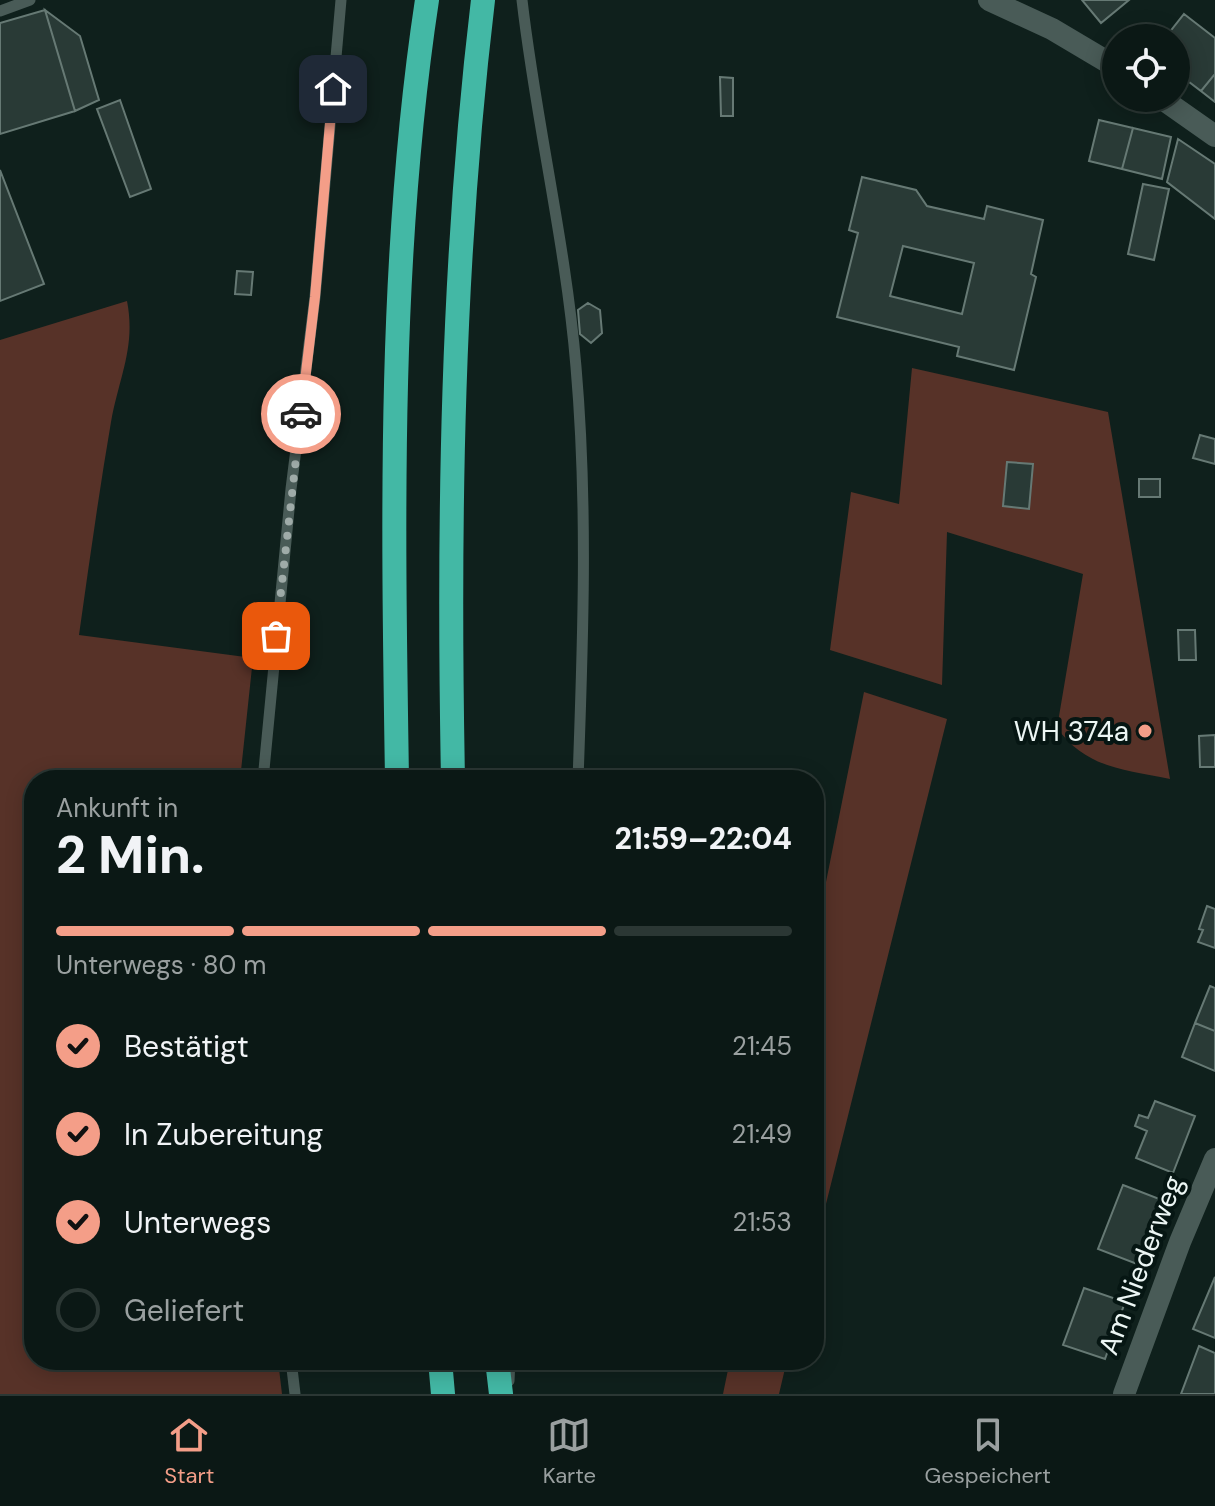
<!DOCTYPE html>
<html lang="de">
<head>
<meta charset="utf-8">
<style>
  :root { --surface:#0b1815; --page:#192522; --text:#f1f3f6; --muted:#9aa0a0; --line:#2b3734; --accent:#f49e88 }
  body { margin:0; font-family:"DM Sans",sans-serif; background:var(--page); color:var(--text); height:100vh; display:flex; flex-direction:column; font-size:30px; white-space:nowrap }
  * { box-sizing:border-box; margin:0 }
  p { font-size:26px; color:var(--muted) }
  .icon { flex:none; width:44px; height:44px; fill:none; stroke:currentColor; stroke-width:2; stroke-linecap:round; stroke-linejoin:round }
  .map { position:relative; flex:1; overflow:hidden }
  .details { position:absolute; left:24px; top:770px; width:800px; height:600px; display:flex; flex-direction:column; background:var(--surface); border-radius:32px; box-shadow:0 4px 20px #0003,0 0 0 2px var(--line) }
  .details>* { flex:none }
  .tools { position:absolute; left:1102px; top:24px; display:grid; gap:16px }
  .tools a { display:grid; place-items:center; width:88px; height:88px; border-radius:50%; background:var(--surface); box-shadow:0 4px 20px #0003,0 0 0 2px var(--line); font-size:40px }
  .pin { position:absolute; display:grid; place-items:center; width:68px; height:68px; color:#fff; margin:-34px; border-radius:16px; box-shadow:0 4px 12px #0006 }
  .courier { position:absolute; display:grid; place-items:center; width:80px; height:80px; margin:-40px; border:6px solid #f49e88; border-radius:50%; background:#fff; color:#222; box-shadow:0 2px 10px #0007 }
  .headline em { font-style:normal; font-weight:800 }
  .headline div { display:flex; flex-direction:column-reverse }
  .headline { display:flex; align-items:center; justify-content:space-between; height:136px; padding:0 32px }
  h1 { font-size:52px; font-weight:800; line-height:60px }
  .bar { display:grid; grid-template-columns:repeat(4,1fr); gap:12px 8px; align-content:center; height:96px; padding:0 32px }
  .bar i { height:10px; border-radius:6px; background:var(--line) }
  .bar .selected { background:var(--accent) }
  .bar p { grid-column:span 4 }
  ol { padding:0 32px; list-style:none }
  li { display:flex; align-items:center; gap:24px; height:88px }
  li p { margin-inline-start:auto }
  li .icon { padding:8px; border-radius:50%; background:var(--accent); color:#111; stroke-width:4 }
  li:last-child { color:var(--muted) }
  li i { width:44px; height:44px; border:4px solid var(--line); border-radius:50% }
  .tab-bar { display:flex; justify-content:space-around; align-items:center; height:112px; border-top:2px solid var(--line); background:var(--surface); font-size:22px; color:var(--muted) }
  .tab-bar a { display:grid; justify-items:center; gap:4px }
  .tab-bar .selected { color:var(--accent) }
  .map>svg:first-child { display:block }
</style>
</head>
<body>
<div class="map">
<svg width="1215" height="1394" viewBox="0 0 1215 1394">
  <rect width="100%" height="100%" fill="#0f201c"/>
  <!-- green -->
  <path fill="#573228" d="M 127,301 C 136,347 119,377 111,422 C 99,492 89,564 79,635 L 253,658 L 240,780 L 34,780 L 34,1360 L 278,1360 L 282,1394 L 0,1394 L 0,340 Z
    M 912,368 L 1108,412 L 1170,779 C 1124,769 1087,769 1057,728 L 1083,574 L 947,532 L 942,685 L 830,650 L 851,492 L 899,504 Z
    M 864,692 L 947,719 L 814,1252 L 814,942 Z
    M 730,1360 L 787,1360 L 779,1394 L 723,1394 Z"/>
  <!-- building -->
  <path fill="#293a36" stroke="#667974" stroke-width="2" fill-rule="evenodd" d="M 1082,0 L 1129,0 L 1101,23 Z
    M 45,10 L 75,111 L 0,134 L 0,23 Z
    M 45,10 L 80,36 L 99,100 L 75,111 Z
    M 1184,14 L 1215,38 L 1215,74 L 1201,91 L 1176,72 L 1176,38 L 1165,38 Z
    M 1215,74 L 1215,102 L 1201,91 Z
    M 720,77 L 733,78 L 733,116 L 721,116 Z
    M 120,100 L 151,189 L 130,197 L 97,109 Z
    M 1099,120 L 1133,128 L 1122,169 L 1089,161 Z
    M 1133,128 L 1171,137 L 1162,179 L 1122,169 Z
    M 1178,139 L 1215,164 L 1215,219 L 1167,182 Z
    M 0,170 L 44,284 L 0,301 Z
    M 862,177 L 916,190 L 927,206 L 984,219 L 987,206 L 1043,220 L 1031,274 L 1036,277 L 1014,370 L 957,356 L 959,347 L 837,317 L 858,233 L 849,230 ZM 903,246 L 974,263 L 962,314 L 890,296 Z
    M 1143,184 L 1169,189 L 1154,260 L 1128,254 Z
    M 237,271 L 253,272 L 251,295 L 235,294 Z
    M 588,303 L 600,310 L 602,333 L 591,343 L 580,334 L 578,310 Z
    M 1200,435 L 1215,439 L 1215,464 L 1193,458 Z
    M 1007,462 L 1033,464 L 1029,509 L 1003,506 Z
    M 1139,479 L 1160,479 L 1160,497 L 1139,497 Z
    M 1178,630 L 1195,630 L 1196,660 L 1179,660 Z
    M 1215,735 L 1215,767 L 1200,767 L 1199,736 Z
    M 1207,906 L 1215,909 L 1215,948 L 1198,942 L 1203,930 L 1199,929 Z
    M 1210,986 L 1215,988 L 1215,1031 L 1195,1023 Z
    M 1195,1023 L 1215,1031 L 1215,1071 L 1182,1057 Z
    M 1155,1101 L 1195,1116 L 1173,1173 L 1136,1158 L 1147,1131 L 1135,1126 L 1139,1115 L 1148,1118 Z
    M 1123,1185 L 1162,1200 L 1137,1264 L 1098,1249 Z
    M 1215,1277 L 1215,1338 L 1193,1329 Z
    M 1084,1288 L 1125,1302 L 1105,1359 L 1063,1345 Z
    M 1199,1346 L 1215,1353 L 1215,1394 L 1181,1394 Z"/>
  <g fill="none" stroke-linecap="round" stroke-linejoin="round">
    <!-- lane -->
    <path stroke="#495b57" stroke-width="11" d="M 522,0 C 536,122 566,245 576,367 C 588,505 583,642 578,780
      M 0,11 L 30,0
      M 263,780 L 291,489 L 315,297 L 341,0
      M 291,1360 L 295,1394
      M 509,1381 L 510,1360"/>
    <!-- street -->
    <path stroke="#495b57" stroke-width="22" d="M 989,0 L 1052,29 L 1116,67
      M 1161,98 L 1215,136
      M 1124,1394 L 1180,1242 L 1215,1159"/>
    <!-- highway -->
    <path stroke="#43b8a5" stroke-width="24" d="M 397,780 C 393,521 388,257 427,0
      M 453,780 C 448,520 452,259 483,0
      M 440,1360 L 443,1394
      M 497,1360 L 501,1394"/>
  </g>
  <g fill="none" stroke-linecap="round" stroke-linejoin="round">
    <!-- done -->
    <path stroke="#9faba8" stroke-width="8" stroke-dasharray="0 14.4" d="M 276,636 L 301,414"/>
    <!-- route -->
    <path stroke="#f49e88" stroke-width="10" d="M 301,414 L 315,297 L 333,89"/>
  </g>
  <!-- markers -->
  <circle fill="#f49e88" stroke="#061613" stroke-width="3" cx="1145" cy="731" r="8"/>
  <g text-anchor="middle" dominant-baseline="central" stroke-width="8" stroke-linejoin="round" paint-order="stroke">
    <!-- poi labels -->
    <g font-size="28" fill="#ecf6f4" stroke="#061613" text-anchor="end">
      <text x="1129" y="731">WH 374a</text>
    </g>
    <!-- street labels -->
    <g font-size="28" fill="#ecf6f4" stroke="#061613">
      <text transform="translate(1141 1265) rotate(-69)">Am Niederweg</text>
    </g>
  </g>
</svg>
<div class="tools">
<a><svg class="icon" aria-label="locate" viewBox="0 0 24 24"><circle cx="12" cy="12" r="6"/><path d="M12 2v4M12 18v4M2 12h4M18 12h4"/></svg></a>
</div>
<div class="pin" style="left:276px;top:636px;background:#ea580c"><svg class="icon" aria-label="bag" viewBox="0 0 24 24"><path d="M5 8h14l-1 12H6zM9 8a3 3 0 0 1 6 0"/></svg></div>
<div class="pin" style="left:333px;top:89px;background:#1f2937"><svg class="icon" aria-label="home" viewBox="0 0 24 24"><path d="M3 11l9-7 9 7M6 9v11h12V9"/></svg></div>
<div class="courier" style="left:301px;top:414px"><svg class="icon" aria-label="car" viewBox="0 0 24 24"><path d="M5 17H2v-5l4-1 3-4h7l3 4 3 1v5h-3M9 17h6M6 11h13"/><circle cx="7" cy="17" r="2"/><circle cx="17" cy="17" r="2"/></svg></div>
<section class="details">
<div class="headline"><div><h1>2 Min.</h1><p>Ankunft in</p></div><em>21:59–22:04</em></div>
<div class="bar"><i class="selected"></i><i class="selected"></i><i class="selected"></i><i></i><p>Unterwegs · 80 m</p></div>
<ol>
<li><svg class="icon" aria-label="check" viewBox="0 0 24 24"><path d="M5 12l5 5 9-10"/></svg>Bestätigt<p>21:45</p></li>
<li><svg class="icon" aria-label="check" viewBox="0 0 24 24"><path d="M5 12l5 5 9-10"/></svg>In Zubereitung<p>21:49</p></li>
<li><svg class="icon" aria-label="check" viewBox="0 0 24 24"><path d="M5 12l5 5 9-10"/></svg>Unterwegs<p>21:53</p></li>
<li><i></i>Geliefert</li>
</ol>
</section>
</div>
<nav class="tab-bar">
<a class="selected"><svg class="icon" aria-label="home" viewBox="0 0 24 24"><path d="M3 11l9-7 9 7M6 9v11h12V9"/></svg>Start</a>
<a><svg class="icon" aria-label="map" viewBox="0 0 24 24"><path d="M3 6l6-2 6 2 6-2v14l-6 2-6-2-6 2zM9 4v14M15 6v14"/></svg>Karte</a>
<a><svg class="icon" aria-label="saved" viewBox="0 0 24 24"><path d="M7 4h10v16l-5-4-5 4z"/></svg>Gespeichert</a>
</nav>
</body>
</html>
